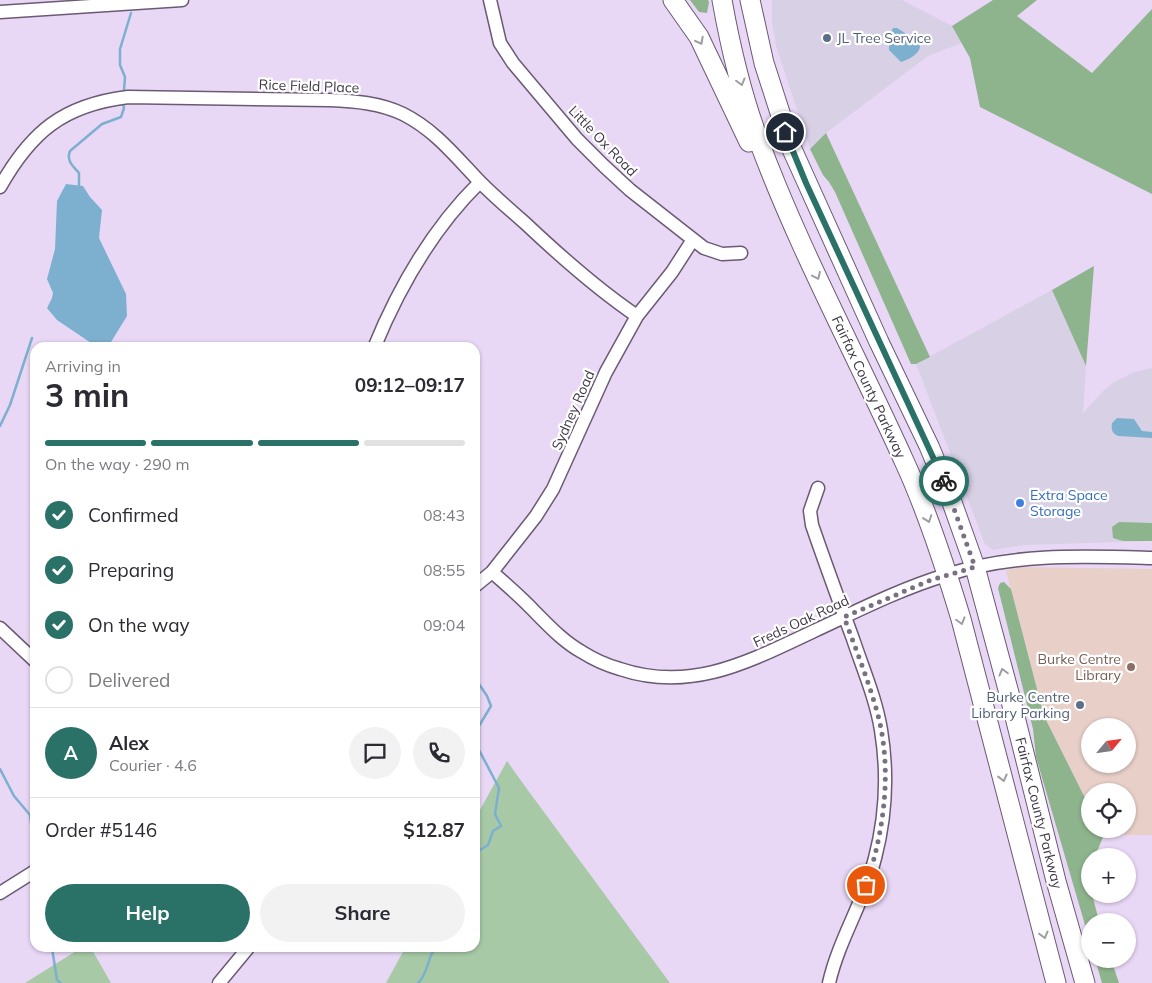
<!DOCTYPE html>
<html lang="en">
<head>
<meta charset="utf-8">
<style>
  :root { --surface:#fff; --page:#f2f2f3; --text:#2b2b33; --muted:#7c7c81; --line:#e1e1e2; --accent:#2a7167 }
  body { margin:0; font-family:Mulish,sans-serif; background:var(--page); color:var(--text); height:100vh; display:flex; flex-direction:column; font-size:19px; white-space:nowrap }
  * { box-sizing:border-box; margin:0 }
  p { font-size:16px; color:var(--muted) }
  .icon { flex:none; width:28px; height:28px; fill:none; stroke:currentColor; stroke-width:2; stroke-linecap:round; stroke-linejoin:round }
  .map { position:relative; flex:1; overflow:hidden }
  .panel { position:absolute; left:30px; top:342px; width:450px; height:610px; display:flex; flex-direction:column; background:var(--surface); border-radius:15px; box-shadow:0 1px 4px #0004 }
  .panel>* { flex:none }
  .needle { width:32px; rotate:61deg }
  .tools { position:absolute; left:1081px; top:718px; display:grid; gap:10px }
  .tools a { display:grid; place-items:center; width:55px; height:55px; border-radius:50%; background:var(--surface); box-shadow:0 1px 4px #0004; font-size:25px }
  .pin { position:absolute; display:grid; place-items:center; width:42px; height:42px; color:#fff; margin:-21px; border:2px solid #fff; border-radius:50%; box-shadow:0 1px 5px #0007 }
  .courier { position:absolute; display:grid; place-items:center; width:50px; height:50px; margin:-25px; border:4px solid #2a7167; border-radius:50%; background:#fff; color:#222; box-shadow:0 1px 6px #0007 }
  .head em { font-style:normal; font-weight:700 }
  .head div { display:flex; flex-direction:column-reverse }
  .head { display:flex; align-items:center; justify-content:space-between; height:85px; padding:0 15px }
  h1 { font-size:32px; font-weight:700; line-height:38px }
  .bar { display:grid; grid-template-columns:repeat(4,1fr); gap:8px 5px; align-content:center; height:60px; padding:0 15px }
  .bar i { height:6px; border-radius:4px; background:var(--line) }
  .bar .on { background:var(--accent) }
  .bar p { grid-column:span 4 }
  .line { display:flex; align-items:center; gap:12px; padding:0 15px; border-top:1px solid var(--line) }
  .line div { flex:1 }
  .round { display:grid; place-items:center; flex:none; width:52px; height:52px; border-radius:26px; background:var(--page) }
  ol { padding:0 15px; list-style:none }
  li { display:flex; align-items:center; gap:15px; height:55px }
  li p { margin-inline-start:auto }
  li .icon { padding:5px; border-radius:50%; background:var(--accent); color:#fff; stroke-width:4 }
  li:last-child { color:var(--muted) }
  li i { width:28px; height:28px; border:2px solid var(--line); border-radius:50% }
  .primary-button { display:flex; gap:10px; margin-top:auto; padding:10px 15px }
  .primary-button a { flex:1; height:58px; border-radius:30px; background:var(--accent); color:#fff; font-size:20px; font-weight:700; line-height:58px; text-align:center }
  .primary-button a+a { background:var(--page); color:var(--text) }
  .map>svg:first-child { display:block }
</style>
</head>
<body>
<div class="map">
<svg width="1152" height="983" viewBox="0 0 1152 983">
  <rect width="100%" height="100%" fill="#e9d7f6"/>
  <!-- commercial -->
  <path fill="#e8cfc8" fill-rule="evenodd" d="M 1017,567 L 1152,569 L 1152,835 L 1104,835 L 1101,829 L 1128,829 L 1128,791 L 1090,791 L 1090,808 L 1044,716 L 1006,571 ZM 1090,726 L 1128,726 L 1128,764 L 1090,764 Z"/>
  <!-- industrial -->
  <path fill="#d8d1e6" d="M 772,0 L 902,0 L 952,26 L 962,43 L 928,56 L 826,133 L 810,149 L 776,46 L 772,22 Z
    M 1052,290 L 1086,366 L 1083,413 L 1103,391 L 1114,382 L 1134,372 L 1152,368 L 1152,541 L 1025,545 L 993,550 L 985,544 L 916,364 Z"/>
  <!-- green -->
  <path fill="#a7c9a6" d="M 507,761 L 527,789 L 670,983 L 386,983 L 405,948 L 475,948 L 475,819 Z
    M 81,948 L 91,948 L 111,983 L 25,983 Z"/>
  <!-- forest -->
  <path fill="#8db48c" d="M 690,0 L 708,0 L 709,2 L 707,13 L 699,12 Z
    M 993,0 L 1037,0 L 1017,16 L 1092,73 L 1152,9 L 1152,194 L 980,107 L 970,58 L 952,26 Z
    M 826,133 L 930,357 L 916,364 L 911,364 L 835,192 L 829,182 L 823,175 L 810,149 Z
    M 1094,266 L 1086,366 L 1052,290 Z
    M 1119,522 L 1152,523 L 1152,541 L 1123,541 L 1113,538 L 1112,527 Z
    M 1004,582 L 1011,589 L 1044,716 L 1090,808 L 1090,829 L 1100,829 L 1104,835 L 1095,856 L 1090,856 L 1090,894 L 1092,894 L 1099,921 L 1090,921 L 1090,942 L 1036,757 L 1033,729 L 998,588 L 1000,583 Z
    M 1095,959 L 1111,959 L 1119,983 L 1102,983 Z"/>
  <!-- water -->
  <path fill="#7db0cf" d="M 893,28 L 897,28 L 918,41 L 920,46 C 920,54 908,60 901,62 L 889,50 L 889,36 Z
    M 66,184 L 83,186 L 90,197 L 102,210 L 99,238 L 126,294 L 127,316 L 108,347 L 97,347 L 57,320 L 47,308 L 52,298 L 53,293 L 47,279 L 55,249 L 57,201 Z
    M 1117,418 L 1134,419 L 1142,431 L 1152,432 L 1152,438 L 1118,436 C 1112,433 1111,430 1112,423 Z"/>
  <g fill="none" stroke-linecap="round" stroke-linejoin="round">
    <!-- stream -->
    <path stroke="#7db0cf" stroke-width="2.5" d="M 124,90 L 125,77 L 120,65 L 120,49 L 131,13
      M 79,186 L 79,173 C 73,166 66,161 70,151 L 102,124 L 121,117 L 124,108 L 123,103
      M 0,426 L 10,405 L 32,338
      M 475,678 L 487,696 L 491,706 L 479,726 L 479,750 L 499,788 L 495,814 L 501,826 L 493,831 L 488,845 L 475,853
      M 0,769 L 14,796 L 30,815 L 33,838
      M 52,948 L 57,980 L 61,983
      M 418,983 C 428,974 427,959 435,948"/>
    <!-- minor casing -->
    <g stroke="#6a5a74" stroke-width="15">
      <path id="minor" d="M 490,0 L 500,43 L 513,63 L 577,139 L 604,166 L 630,190 L 704,248 L 722,254 L 741,253
        M 0,12 L 182,0
        M 0,187 C 31,132 63,105 128,97 L 329,100 C 355,101 380,103 403,114 C 435,130 456,157 480,182 C 494,196 510,210 525,223 C 560,256 597,289 637,316
        M 374,348 C 399,287 433,228 480,182
        M 818,488 L 810,511 L 812,525 C 825,563 839,601 853,639 C 863,669 876,699 881,730 C 888,773 886,816 875,858 C 864,902 839,939 829,983
        M 492,572 C 507,585 522,598 536,613 C 550,627 564,642 582,652 C 593,659 606,665 620,669 C 692,693 750,661 814,631 C 857,611 900,589 946,575 C 1014,553 1082,556 1152,558
        M 475,586 L 492,572 L 536,516 L 553,489 L 606,372 L 637,316 L 672,272 L 692,241
        M 0,628 L 35,661
        M 0,893 L 35,871
        M 219,983 L 248,948"/>
    </g>
    <!-- highway casing -->
    <g stroke="#6a5a74" stroke-width="21">
      <path id="highway" d="M 673,0 L 699,37 L 749,142
        M 722,0 C 730,45 741,92 757,136 C 798,248 856,354 905,463 C 928,513 945,566 961,619 L 1056,983
        M 750,0 L 764,63 L 791,147 L 879,342 L 929,446 L 949,494 L 964,536 L 975,567 L 1009,693 L 1056,881 L 1085,983"/>
    </g>
    <!-- minor -->
    <use href="#minor" stroke="#fff" stroke-width="12"/>
    <!-- highway -->
    <use href="#highway" stroke="#fff" stroke-width="19"/>
  </g>
  <!-- one-way arrows -->
  <defs><path id="oneway-chevron" d="M-2-3.5L2.5 0L-2 3.5" fill="none" stroke-width="1.6" stroke-linecap="round" stroke-linejoin="round" transform="scale(1.25)"/></defs>
  <g stroke="#9f9ca2">
    <use href="#oneway-chevron" transform="translate(700 41) rotate(62)"/>
    <use href="#oneway-chevron" transform="translate(741 82) rotate(75)"/>
    <use href="#oneway-chevron" transform="translate(817 276) rotate(65)"/>
    <use href="#oneway-chevron" transform="translate(928 519) rotate(71)"/>
    <use href="#oneway-chevron" transform="translate(961 621) rotate(74)"/>
    <use href="#oneway-chevron" transform="translate(1003 672) rotate(-105)"/>
    <use href="#oneway-chevron" transform="translate(1003 778) rotate(76)"/>
    <use href="#oneway-chevron" transform="translate(1044 935) rotate(75)"/>
  </g>
  <g fill="none" stroke-linecap="round" stroke-linejoin="round">
    <!-- done -->
    <path stroke="#7a7082" stroke-width="5" stroke-dasharray="0 9" d="M 866,885 C 885,829 893,765 876,708 C 867,677 855,647 844,617 L 931,580 L 975,567 L 944,481"/>
    <!-- route -->
    <path stroke="#2a7167" stroke-width="6" d="M 785,132 L 806,183 L 944,481"/>
  </g>
  <!-- markers -->
  <g fill="#5c6f8a" stroke="#fff" stroke-width="2">
    <circle cx="827" cy="38" r="5"/>
    <circle cx="1080" cy="705" r="5"/>
  </g>
  <circle fill="#3f7fe0" stroke="#fff" stroke-width="2" cx="1020" cy="503" r="5"/>
  <circle fill="#8d6e63" stroke="#fff" stroke-width="2" cx="1131" cy="667" r="5"/>
  <g text-anchor="middle" dominant-baseline="central" stroke-width="4.5" stroke-linejoin="round" paint-order="stroke">
    <!-- service labels -->
    <g font-size="14" fill="#4e5e75" stroke="#fff" text-anchor="start">
      <text x="837" y="38">JL Tree Service</text>
      <text x="1070" y="697" text-anchor="end">Burke Centre<tspan x="1070" dy="16">Library Parking</tspan></text>
    </g>
    <!-- street labels -->
    <g font-size="14" fill="#3f3844" stroke="#fff">
      <text transform="translate(309 86) rotate(2)">Rice Field Place</text>
      <text transform="translate(603 141) rotate(46)">Little Ox Road</text>
      <text transform="translate(869 387) rotate(65)">Fairfax County Parkway</text>
      <text transform="translate(573 410) rotate(-66)">Sydney Road</text>
      <text transform="translate(801 621) rotate(-25)">Freds Oak Road</text>
      <text transform="translate(1039 813) rotate(76)">Fairfax County Parkway</text>
    </g>
    <!-- shop labels -->
    <g font-size="14" fill="#366cbe" stroke="#fff" text-anchor="start">
      <text x="1030" y="495">Extra Space<tspan x="1030" dy="16">Storage</tspan></text>
    </g>
    <!-- education labels -->
    <g font-size="14" fill="#785e54" stroke="#fff" text-anchor="end">
      <text x="1121" y="659">Burke Centre<tspan x="1121" dy="16">Library</tspan></text>
    </g>
  </g>
</svg>
<div class="tools">
<a><svg class="needle" viewBox="-14 -14 28 28"><path d="M0-13l5 13h-10z" fill="#e53935"/><path d="M0 13l5-13h-10z" fill="#7c7c81"/></svg></a>
<a><svg class="icon" aria-label="locate" viewBox="0 0 24 24"><circle cx="12" cy="12" r="6"/><path d="M12 2v4M12 18v4M2 12h4M18 12h4"/></svg></a>
<a>+</a>
<a>−</a>
</div>
<div class="pin" style="left:866px;top:885px;background:#ea580c"><svg class="icon" aria-label="bag" viewBox="0 0 24 24"><path d="M5 8h14l-1 12H6zM9 8a3 3 0 0 1 6 0"/></svg></div>
<div class="pin" style="left:785px;top:132px;background:#1f2937"><svg class="icon" aria-label="home" viewBox="0 0 24 24"><path d="M3 11l9-7 9 7M6 9v11h12V9"/></svg></div>
<div class="courier" style="left:944px;top:481px"><svg class="icon" aria-label="bike" viewBox="0 0 24 24"><circle cx="6" cy="16" r="4"/><circle cx="18" cy="16" r="4"/><path d="M6 16l4-8h5l3 8M10 8l3 8H6M13 5h3"/></svg></div>
<section class="panel">
<div class="head"><div><h1>3 min</h1><p>Arriving in</p></div><em>09:12–09:17</em></div>
<div class="bar"><i class="on"></i><i class="on"></i><i class="on"></i><i></i><p>On the way · 290 m</p></div>
<ol>
<li><svg class="icon" aria-label="check" viewBox="0 0 24 24"><path d="M5 12l5 5 9-10"/></svg>Confirmed<p>08:43</p></li>
<li><svg class="icon" aria-label="check" viewBox="0 0 24 24"><path d="M5 12l5 5 9-10"/></svg>Preparing<p>08:55</p></li>
<li><svg class="icon" aria-label="check" viewBox="0 0 24 24"><path d="M5 12l5 5 9-10"/></svg>On the way<p>09:04</p></li>
<li><i></i>Delivered</li>
</ol>
<div class="line" style="height:90px"><b class="round" style="background:var(--accent);color:#fff">A</b><div><b>Alex</b><p>Courier · 4.6</p></div><a class="round"><svg class="icon" aria-label="chat" viewBox="0 0 24 24"><path d="M4 5h16v11H9l-5 4z"/></svg></a><a class="round"><svg class="icon" aria-label="phone" viewBox="0 0 24 24"><path d="M5 4h4l2 5-3 2q2 4 5 5l2-3 5 2v4C11 20 4 13 5 4z"/></svg></a></div>
<div class="line" style="height:65px"><div>Order #5146</div><b>$12.87</b></div>
<div class="primary-button"><a>Help</a><a>Share</a></div>
</section>
</div>
</body>
</html>
